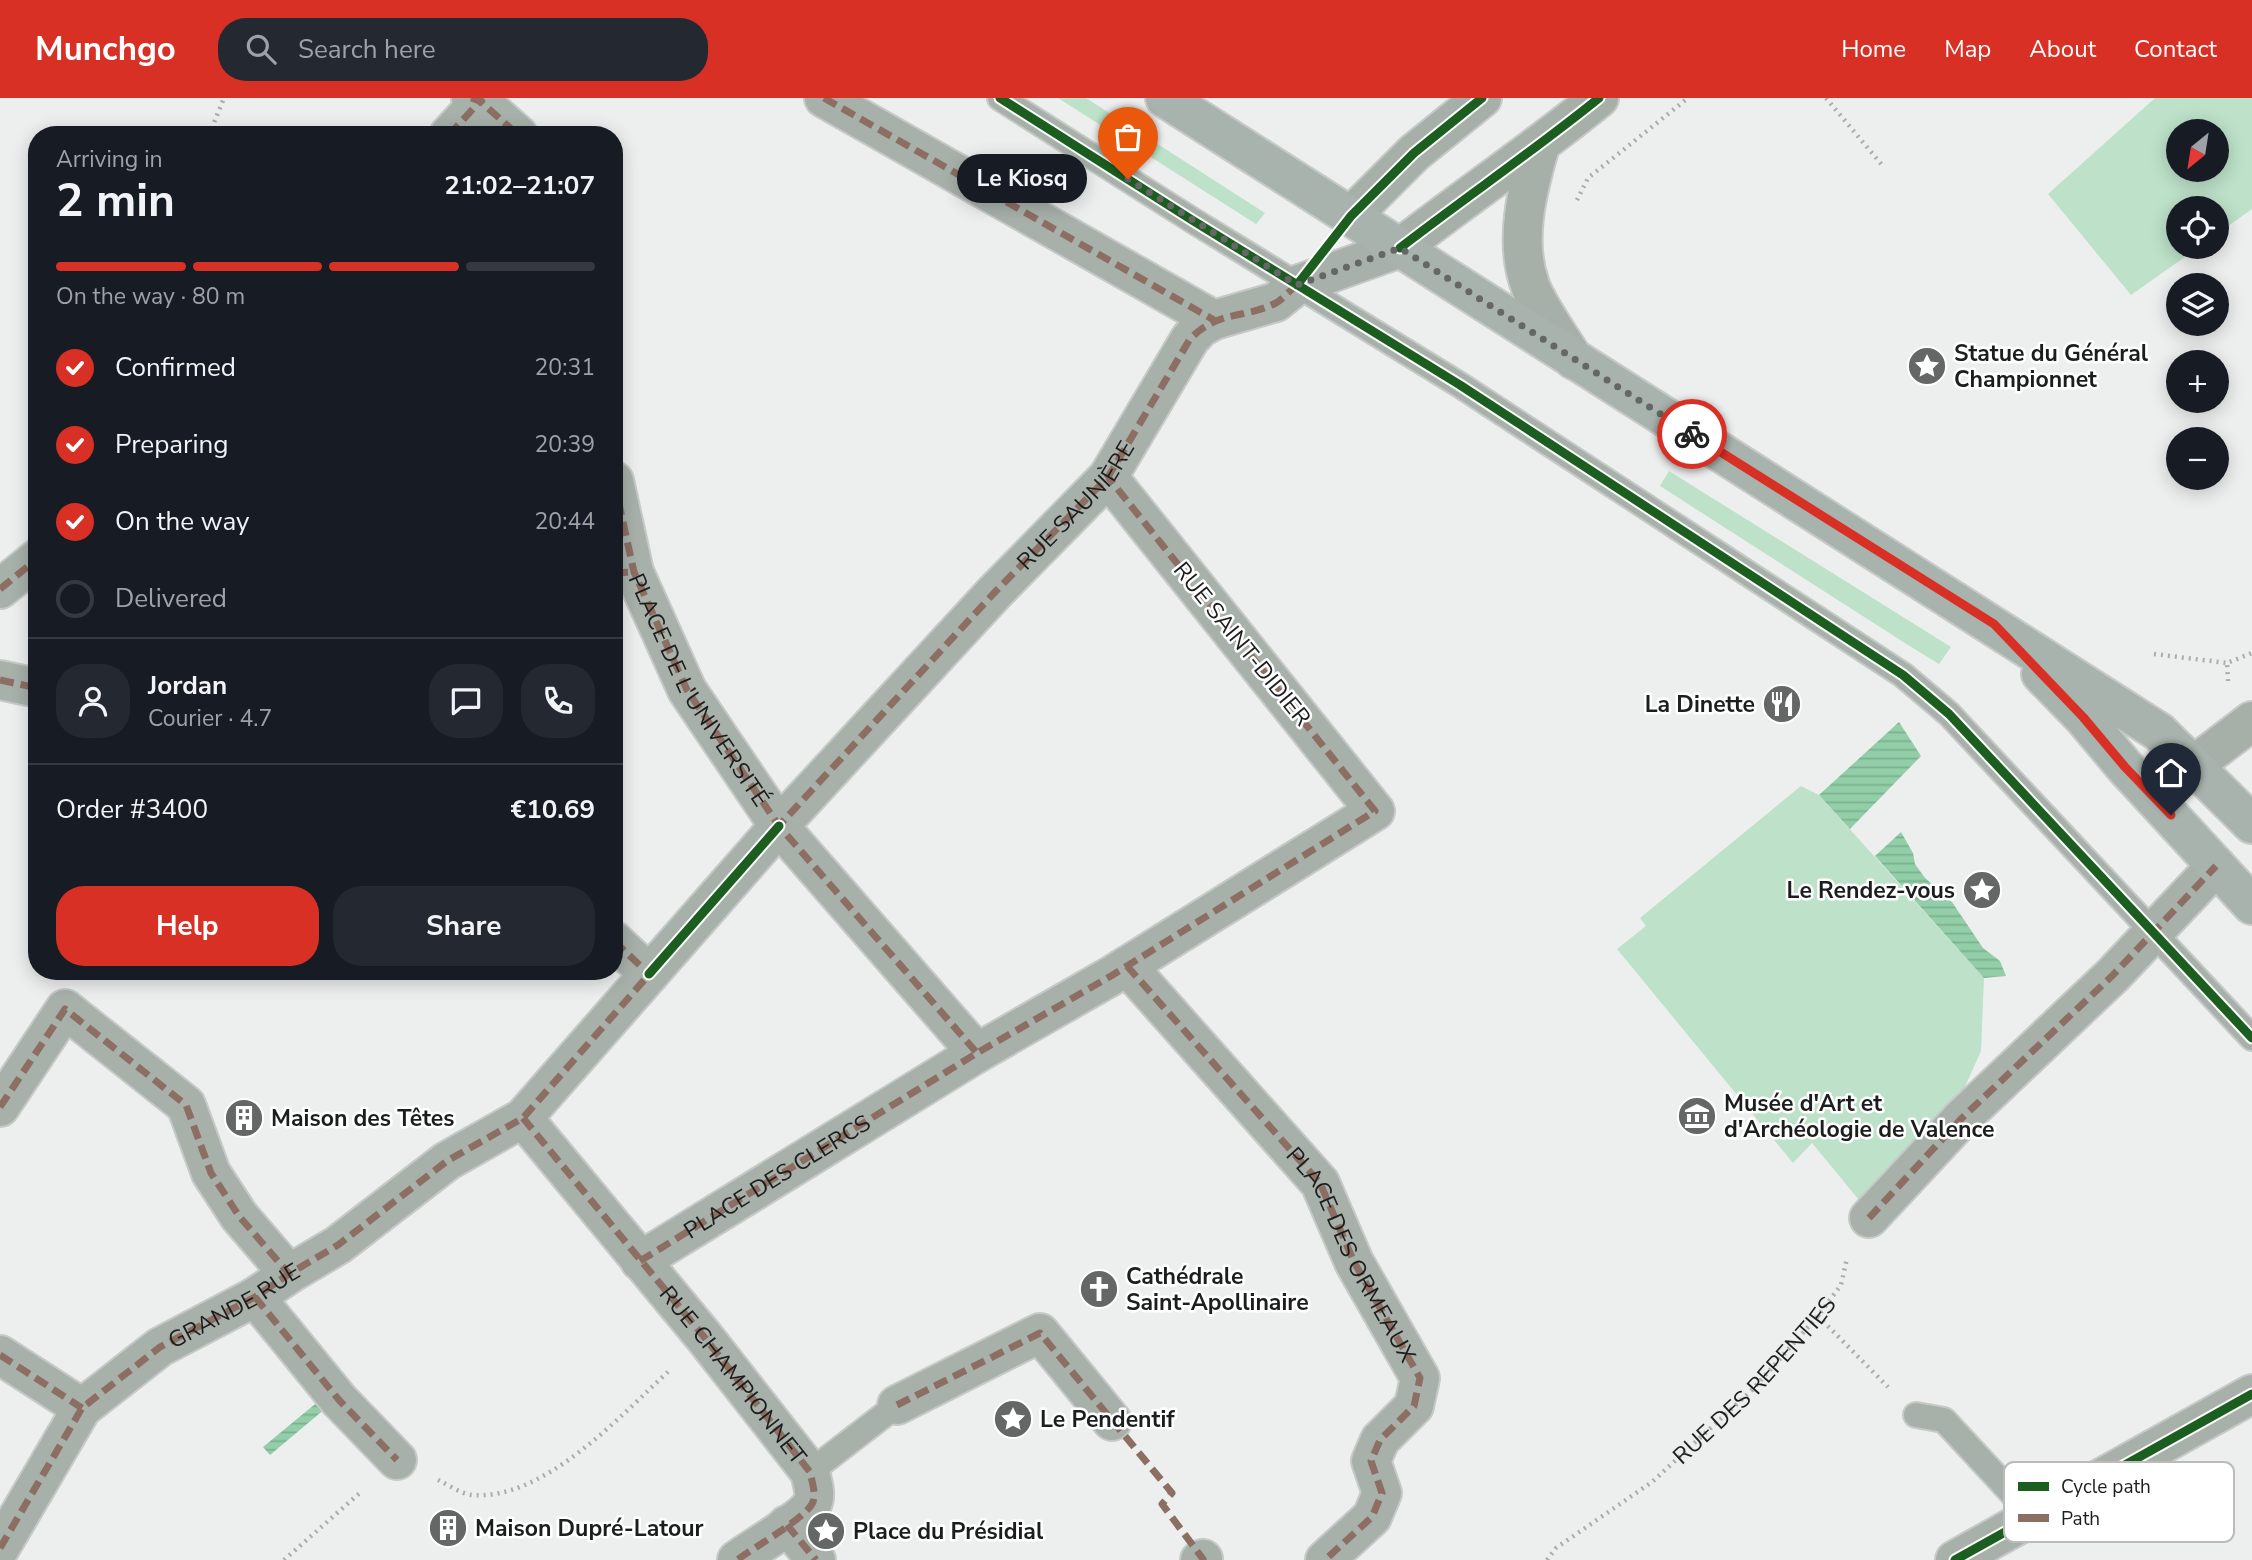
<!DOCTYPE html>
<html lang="en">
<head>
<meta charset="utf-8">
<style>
  :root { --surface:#171b24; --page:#242831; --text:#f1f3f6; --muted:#9ea1a6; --line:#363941; --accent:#d93025 }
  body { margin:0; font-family:"Nunito Sans",sans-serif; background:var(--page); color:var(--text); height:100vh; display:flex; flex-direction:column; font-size:26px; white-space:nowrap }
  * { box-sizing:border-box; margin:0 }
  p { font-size:23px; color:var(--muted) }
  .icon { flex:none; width:38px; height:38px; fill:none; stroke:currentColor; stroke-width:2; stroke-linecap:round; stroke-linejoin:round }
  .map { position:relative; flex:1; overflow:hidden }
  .side { position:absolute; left:28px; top:28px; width:595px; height:854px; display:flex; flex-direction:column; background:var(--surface); border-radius:28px; box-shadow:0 4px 18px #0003 }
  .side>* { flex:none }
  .needle { width:46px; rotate:210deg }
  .fabs { position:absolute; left:2166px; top:21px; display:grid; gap:14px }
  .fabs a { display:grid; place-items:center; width:63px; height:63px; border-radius:50%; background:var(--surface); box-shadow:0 4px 18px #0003; font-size:35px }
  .pin { position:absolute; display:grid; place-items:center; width:60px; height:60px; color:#fff; margin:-72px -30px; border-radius:50% 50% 50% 0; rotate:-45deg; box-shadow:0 0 7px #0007 }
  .pin .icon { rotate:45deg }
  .courier { position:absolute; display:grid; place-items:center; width:70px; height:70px; margin:-35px; border:5px solid #d93025; border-radius:50%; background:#fff; color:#222; box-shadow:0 2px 9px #0007 }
  .bubble { position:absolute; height:49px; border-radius:24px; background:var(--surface); box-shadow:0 4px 18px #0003; font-size:23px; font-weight:700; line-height:49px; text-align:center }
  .overview em { font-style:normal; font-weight:700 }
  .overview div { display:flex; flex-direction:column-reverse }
  .overview { display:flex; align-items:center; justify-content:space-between; height:119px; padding:0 28px }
  h1 { font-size:46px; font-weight:700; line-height:52px }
  .bar { display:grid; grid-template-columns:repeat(4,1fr); gap:10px 7px; align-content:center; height:84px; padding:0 28px }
  .bar i { height:9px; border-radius:5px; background:var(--line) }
  .bar .on { background:var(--accent) }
  .bar p { grid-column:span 4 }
  .line { display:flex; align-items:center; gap:18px; padding:0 28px; border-top:2px solid var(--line) }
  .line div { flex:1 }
  .round { display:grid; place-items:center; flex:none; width:74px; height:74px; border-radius:28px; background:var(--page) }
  ol { padding:0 28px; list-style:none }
  li { display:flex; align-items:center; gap:21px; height:77px }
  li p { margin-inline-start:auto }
  li .icon { padding:7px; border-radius:50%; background:var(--accent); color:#fff; stroke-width:4 }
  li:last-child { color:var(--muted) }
  li i { width:38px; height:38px; border:4px solid var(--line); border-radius:50% }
  .primary-button { display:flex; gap:14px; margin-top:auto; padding:14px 28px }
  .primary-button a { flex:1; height:80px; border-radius:28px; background:var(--accent); color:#fff; font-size:28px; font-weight:700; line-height:80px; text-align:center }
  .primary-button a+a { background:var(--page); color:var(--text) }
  header { display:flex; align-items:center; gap:42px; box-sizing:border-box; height:98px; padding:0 35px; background:var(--accent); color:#fff }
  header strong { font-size:33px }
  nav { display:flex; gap:38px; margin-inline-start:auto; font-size:24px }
  .search { width:490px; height:63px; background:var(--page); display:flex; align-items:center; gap:18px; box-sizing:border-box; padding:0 24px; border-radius:28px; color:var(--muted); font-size:26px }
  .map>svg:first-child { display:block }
</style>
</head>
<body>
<header>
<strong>Munchgo</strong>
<div class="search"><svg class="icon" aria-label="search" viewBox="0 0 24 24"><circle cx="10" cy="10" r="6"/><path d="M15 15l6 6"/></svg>Search here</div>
<nav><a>Home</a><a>Map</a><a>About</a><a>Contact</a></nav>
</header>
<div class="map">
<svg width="2252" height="1462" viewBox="0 0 2252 1462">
  <defs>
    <pattern id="water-rules" width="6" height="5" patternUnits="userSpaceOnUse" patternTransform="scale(1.75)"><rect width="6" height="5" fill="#92cea8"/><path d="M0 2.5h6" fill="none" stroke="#7db090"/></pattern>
  </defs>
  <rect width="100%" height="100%" fill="#edefee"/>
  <!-- green -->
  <path fill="#bde1c9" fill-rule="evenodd" d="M 1058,0 L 1086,0 L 1265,115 L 1256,126 Z
    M 2155,0 L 2252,0 L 2252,111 L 2217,136 L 2217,110 L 2179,110 L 2179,149 L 2199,149 L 2131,197 L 2048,96 ZM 2179,33 L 2217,33 L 2217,72 L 2179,72 Z
    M 1669,373 L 1951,549 L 1939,566 L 1908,547 L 1660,388 Z
    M 1801,688 L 1819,697 L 1984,880 L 1981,953 L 1954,1013 L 1859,1102 L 1812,1045 L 1793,1065 L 1617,851 L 1646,828 L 1640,820 Z"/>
  <!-- water -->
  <path fill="url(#water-rules)" d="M 1899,624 L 1921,658 L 1850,731 L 1819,697 Z
    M 1901,734 L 1913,755 L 1915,766 L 1925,780 L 1952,804 L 1983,850 L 2000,863 L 2006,878 L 1984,880 L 1875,758 Z
    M 326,1297 L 332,1305 L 270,1357 L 263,1349 Z"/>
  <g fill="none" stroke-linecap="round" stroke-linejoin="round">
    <!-- lane casing -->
    <g stroke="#c7c9c8" stroke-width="28">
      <path id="lane" d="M 1000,0 L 1192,122 L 1460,287 L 1903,577 L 1949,616 L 2252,940
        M 1916,1317 L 1944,1322 L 2033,1418
        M 810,1374 L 897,1307"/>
    </g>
    <!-- street casing -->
    <g stroke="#c7c9c8" stroke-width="42">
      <g id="street">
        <path d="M 471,0 L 480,3 L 518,37"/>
        <path d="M 824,0 L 1214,222"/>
        <path d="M 449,37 L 483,0"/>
        <path d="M 614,383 L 634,474 L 687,592 L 779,728 L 977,955"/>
        <path d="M 0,491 L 37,461"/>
        <path d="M 0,582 L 37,590"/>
        <path d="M 614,843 L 649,876"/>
        <path d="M 1127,868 L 1320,1085 L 1354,1164 L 1420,1280 L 1414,1308 L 1380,1342 L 1371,1363 L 1382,1395 L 1372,1419 L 1325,1462"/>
        <path d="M 0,1009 L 65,911 L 186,1007 L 211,1075 L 239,1118 L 289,1176"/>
        <path id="s2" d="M 523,1020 L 705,1240 L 810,1374 C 812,1384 817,1397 812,1406 C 804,1421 753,1450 737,1462"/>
        <path d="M 1869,1120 L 1962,1020 L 2113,877 L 2216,768"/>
        <path d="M 640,1163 L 977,955 L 1111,878 L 1375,713 L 1108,379"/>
        <path d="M 255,1199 L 339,1302 L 397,1362"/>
        <path d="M 0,1257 L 82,1310"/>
        <path d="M 897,1307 L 1040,1235 L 1112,1323"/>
        <path d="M 787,1427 L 816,1462"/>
        <path id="s3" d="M 0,1450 L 82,1310 L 160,1249 L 255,1199 L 289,1176 L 338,1147 L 447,1063 L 523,1020 L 779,728 L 995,494 L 1108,379 L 1190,241 L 1200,230 L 1214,222 L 1276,204 L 1297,187 L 1400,150"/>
        <path d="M 1200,1462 L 1203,1461"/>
        <path d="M 1955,1462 L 2252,1296"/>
      </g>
    </g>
    <!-- secondary casing -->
    <g stroke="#c7c9c8" stroke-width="42">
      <path id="secondary" d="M 1540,48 C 1527,92 1514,143 1530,187 C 1537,208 1562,242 1574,262
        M 1351,118 L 1414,55 L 1482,0
        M 1400,150 C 1466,99 1535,52 1599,0
        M 2156,700 L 2193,668 L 2252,623"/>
    </g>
    <!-- primary casing -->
    <g stroke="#c7c9c8" stroke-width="42">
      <path id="primary" d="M 1165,0 L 2159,634 L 2252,726
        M 2041,576 L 2083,619 L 2125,669 L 2252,807"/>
    </g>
    <!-- path -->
    <g stroke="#a8aeaa" stroke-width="4.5" stroke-dasharray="2 5" stroke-linecap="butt">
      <path d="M 1826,0 L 1882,67"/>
      <path d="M 209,37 L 224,0"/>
      <path d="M 1577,102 L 1588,80 L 1688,0"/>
      <path d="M 2154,556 L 2227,565"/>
      <path d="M 2228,583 L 2227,565 L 2252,555"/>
      <path d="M 1818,1218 L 1888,1289"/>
      <path d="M 438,1382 C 449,1387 461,1396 472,1397 C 544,1403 621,1317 670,1272"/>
      <path d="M 284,1462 L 362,1393"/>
      <path id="s1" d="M 1547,1462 L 1556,1450 L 1652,1384 L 1752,1292 L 1818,1218 L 1841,1187 L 1847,1160"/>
    </g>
    <!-- lane -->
    <use href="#lane" stroke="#a7b1aa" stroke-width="24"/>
    <!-- street -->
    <use href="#street" stroke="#a7b1aa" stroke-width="38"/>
    <!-- secondary -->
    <use href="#secondary" stroke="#a6afa8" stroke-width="38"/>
    <!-- primary -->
    <use href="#primary" stroke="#a7b3ac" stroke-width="38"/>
    <!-- quiet -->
    <g stroke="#8d6e63" stroke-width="7" stroke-dasharray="14 7" stroke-linecap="butt">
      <path d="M 471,0 L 480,3 L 518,37"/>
      <path d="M 824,0 L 1214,222"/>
      <path d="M 449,37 L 483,0"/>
      <path id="s4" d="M 614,383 L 634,474 L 687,592 L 779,728 L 977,955"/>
      <path d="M 614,475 L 634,474"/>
      <path d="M 0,491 L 37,461"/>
      <path d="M 0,582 L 37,590"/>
      <path id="s5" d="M 775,732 L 995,494 L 1108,379 L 1190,241 C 1218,212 1244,221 1276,205 C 1283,201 1290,192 1297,187"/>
      <path d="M 614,843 L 649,876"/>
      <path id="s6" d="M 1127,868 L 1320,1085 L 1354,1164 L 1420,1280 L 1414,1308 L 1380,1342 L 1371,1363 L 1382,1395 L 1372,1419 L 1325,1462"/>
      <path d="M 0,1009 L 65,911 L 186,1007 L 211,1075 L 239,1118 L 289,1176"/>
      <path d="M 523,1020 L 705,1240 L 810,1374 C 812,1384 817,1397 812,1406 C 804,1421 753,1450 737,1462"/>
      <path d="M 1869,1120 L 1962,1020 L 2113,877 L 2216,768"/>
      <path id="s7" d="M 640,1163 L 977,955 L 1111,878 L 1375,713 L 1108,379"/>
      <path d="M 255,1199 L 339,1302 L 397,1362"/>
      <path d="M 0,1257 L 82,1310"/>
      <path d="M 897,1307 L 1040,1235 L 1172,1395 L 1162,1406 L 1203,1461 L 1200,1462"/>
      <path d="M 787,1427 L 816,1462"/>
      <path d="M 0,1450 L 82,1310 L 160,1249 L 255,1199 L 289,1176 L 338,1147 L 447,1063 L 523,1020 L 653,872"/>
    </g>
    <!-- cycleway casing -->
    <g stroke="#fff" stroke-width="13">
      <path id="cycleway" d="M 1000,0 L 1192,122 L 1460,287 L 1903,577 L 1949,616 L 2252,940
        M 1400,150 C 1466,99 1535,52 1599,0
        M 1297,187 L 1351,118 L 1414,55 L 1482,0
        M 649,876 L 779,728
        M 1955,1462 L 2252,1296"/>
    </g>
    <!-- cycleway -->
    <use href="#cycleway" stroke="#1b5e20" stroke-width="9"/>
  </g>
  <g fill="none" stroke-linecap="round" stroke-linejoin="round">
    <!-- done -->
    <path stroke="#656666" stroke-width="7" stroke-dasharray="0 12.6" d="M 1128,81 L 1297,187 L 1400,150 L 1692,336"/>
    <!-- route -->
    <path stroke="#d93025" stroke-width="9" d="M 1692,336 L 1994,526 L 2083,619 L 2125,669 L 2171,717"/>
  </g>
  <!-- icons -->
  <defs>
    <g id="sight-disc" transform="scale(2.0125)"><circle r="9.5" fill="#656666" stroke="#fff"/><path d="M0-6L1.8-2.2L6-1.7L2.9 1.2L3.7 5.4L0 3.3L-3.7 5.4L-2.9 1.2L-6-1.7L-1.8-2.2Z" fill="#fff"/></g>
    <g id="restaurant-disc" transform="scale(2.0125)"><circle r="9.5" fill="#656666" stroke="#fff"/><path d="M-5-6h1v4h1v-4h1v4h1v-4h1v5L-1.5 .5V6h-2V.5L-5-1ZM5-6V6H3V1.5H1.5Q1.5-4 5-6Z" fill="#fff"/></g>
    <g id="museum-disc" transform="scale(2.0125)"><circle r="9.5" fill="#656666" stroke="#fff"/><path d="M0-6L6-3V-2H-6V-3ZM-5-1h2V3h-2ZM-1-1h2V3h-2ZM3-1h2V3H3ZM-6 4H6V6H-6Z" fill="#fff"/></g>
    <g id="building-disc" transform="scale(2.0125)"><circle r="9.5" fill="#656666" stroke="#fff"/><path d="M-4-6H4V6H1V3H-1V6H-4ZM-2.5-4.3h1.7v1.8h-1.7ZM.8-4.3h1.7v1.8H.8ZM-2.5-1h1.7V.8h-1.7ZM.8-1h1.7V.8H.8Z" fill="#fff"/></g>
    <g id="church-disc" transform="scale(2.0125)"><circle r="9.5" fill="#656666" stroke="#fff"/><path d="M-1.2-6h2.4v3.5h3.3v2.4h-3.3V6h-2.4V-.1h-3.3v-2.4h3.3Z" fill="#fff"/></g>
  </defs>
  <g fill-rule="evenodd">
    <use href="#sight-disc" x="1927" y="268"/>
    <use href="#restaurant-disc" x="1782" y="606"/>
    <use href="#sight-disc" x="1982" y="792"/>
    <use href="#museum-disc" x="1697" y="1018"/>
    <use href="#building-disc" x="244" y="1020"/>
    <use href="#church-disc" x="1099" y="1191"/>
    <use href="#sight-disc" x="1013" y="1321"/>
    <use href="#building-disc" x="448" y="1430"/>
    <use href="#sight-disc" x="826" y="1433"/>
  </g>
  <g text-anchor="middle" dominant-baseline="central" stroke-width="5" stroke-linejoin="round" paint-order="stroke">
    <!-- poi labels -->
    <g font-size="23" font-weight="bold" fill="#1c1d1d" stroke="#fff" text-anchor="start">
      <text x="1954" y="255">Statue du Général<tspan x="1954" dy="26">Championnet</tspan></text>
      <text x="1755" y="606" text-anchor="end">La Dinette</text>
      <text x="1955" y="792" text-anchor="end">Le Rendez-vous</text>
      <text x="1724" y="1005">Musée d'Art et<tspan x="1724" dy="26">d'Archéologie de Valence</tspan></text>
      <text x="271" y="1020">Maison des Têtes</text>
      <text x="1126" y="1178">Cathédrale<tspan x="1126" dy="26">Saint-Apollinaire</tspan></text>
      <text x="1040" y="1321">Le Pendentif</text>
      <text x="475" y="1430">Maison Dupré-Latour</text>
      <text x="853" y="1433">Place du Présidial</text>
    </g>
    <!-- street labels -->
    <g font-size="23" fill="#1c1d1d" stroke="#fff">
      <text stroke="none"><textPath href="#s5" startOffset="443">RUE SAUNIÈRE</textPath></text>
      <text transform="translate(1242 546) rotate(51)">RUE SAINT-DIDIER</text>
      <text stroke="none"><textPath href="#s4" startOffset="228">PLACE DE L'UNIVERSITÉ</textPath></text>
      <text stroke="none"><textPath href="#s7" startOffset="161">PLACE DES CLERCS</textPath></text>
      <text stroke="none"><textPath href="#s6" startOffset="368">PLACE DES ORMEAUX</textPath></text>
      <text stroke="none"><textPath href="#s3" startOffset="346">GRANDE RUE</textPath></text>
      <text stroke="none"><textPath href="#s2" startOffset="332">RUE CHAMPIONNET</textPath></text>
      <text stroke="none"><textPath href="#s1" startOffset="276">RUE DES REPENTIES</textPath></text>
    </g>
  </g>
  <!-- legend -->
  <rect x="2004" y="1364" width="230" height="80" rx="10" fill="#fff" stroke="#bbb" stroke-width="2"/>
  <rect x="2018" y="1384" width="31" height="9" fill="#1b5e20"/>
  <rect x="2018" y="1416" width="31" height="8" fill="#8d6e63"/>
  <g font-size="19" fill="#1c1d1d">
    <text x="2061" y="1395">Cycle path</text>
    <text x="2061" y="1427">Path</text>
  </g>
</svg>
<div class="fabs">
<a><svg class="needle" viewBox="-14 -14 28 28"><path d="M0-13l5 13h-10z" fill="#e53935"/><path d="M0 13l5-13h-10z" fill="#9ea1a6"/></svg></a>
<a><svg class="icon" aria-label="locate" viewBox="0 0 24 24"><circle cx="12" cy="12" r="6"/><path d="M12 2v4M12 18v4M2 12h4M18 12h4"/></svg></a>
<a><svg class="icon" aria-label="layers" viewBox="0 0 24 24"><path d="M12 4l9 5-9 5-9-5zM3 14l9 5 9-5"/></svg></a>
<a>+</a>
<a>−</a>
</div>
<div class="pin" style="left:1128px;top:81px;background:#ea580c"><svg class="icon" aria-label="bag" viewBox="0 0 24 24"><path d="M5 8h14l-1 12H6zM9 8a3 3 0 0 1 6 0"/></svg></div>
<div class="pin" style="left:2171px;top:717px;background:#1f2937"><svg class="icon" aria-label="home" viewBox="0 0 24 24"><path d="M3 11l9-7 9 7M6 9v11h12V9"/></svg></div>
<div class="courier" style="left:1692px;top:336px"><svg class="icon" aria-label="bike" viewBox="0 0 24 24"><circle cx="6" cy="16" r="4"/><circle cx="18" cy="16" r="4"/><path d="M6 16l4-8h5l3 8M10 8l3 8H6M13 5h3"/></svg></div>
<div class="bubble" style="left:957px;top:56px;width:130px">Le Kiosq</div>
<section class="side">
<div class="overview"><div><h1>2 min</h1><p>Arriving in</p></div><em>21:02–21:07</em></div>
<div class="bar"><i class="on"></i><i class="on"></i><i class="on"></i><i></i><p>On the way · 80 m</p></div>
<ol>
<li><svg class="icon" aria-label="check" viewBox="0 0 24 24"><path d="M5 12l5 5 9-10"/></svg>Confirmed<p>20:31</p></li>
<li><svg class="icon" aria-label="check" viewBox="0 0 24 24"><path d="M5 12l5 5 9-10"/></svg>Preparing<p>20:39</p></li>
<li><svg class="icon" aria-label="check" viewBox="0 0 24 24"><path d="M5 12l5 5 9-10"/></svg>On the way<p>20:44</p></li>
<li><i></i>Delivered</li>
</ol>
<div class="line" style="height:126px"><a class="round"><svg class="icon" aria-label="person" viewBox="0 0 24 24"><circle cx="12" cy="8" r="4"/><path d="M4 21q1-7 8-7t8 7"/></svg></a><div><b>Jordan</b><p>Courier · 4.7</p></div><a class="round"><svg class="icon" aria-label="chat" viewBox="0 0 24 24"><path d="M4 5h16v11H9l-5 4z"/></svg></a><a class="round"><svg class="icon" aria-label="phone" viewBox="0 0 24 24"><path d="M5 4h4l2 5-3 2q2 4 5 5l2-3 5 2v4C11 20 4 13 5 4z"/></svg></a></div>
<div class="line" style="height:91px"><div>Order #3400</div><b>€10.69</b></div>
<div class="primary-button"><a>Help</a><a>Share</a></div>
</section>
</div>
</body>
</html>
